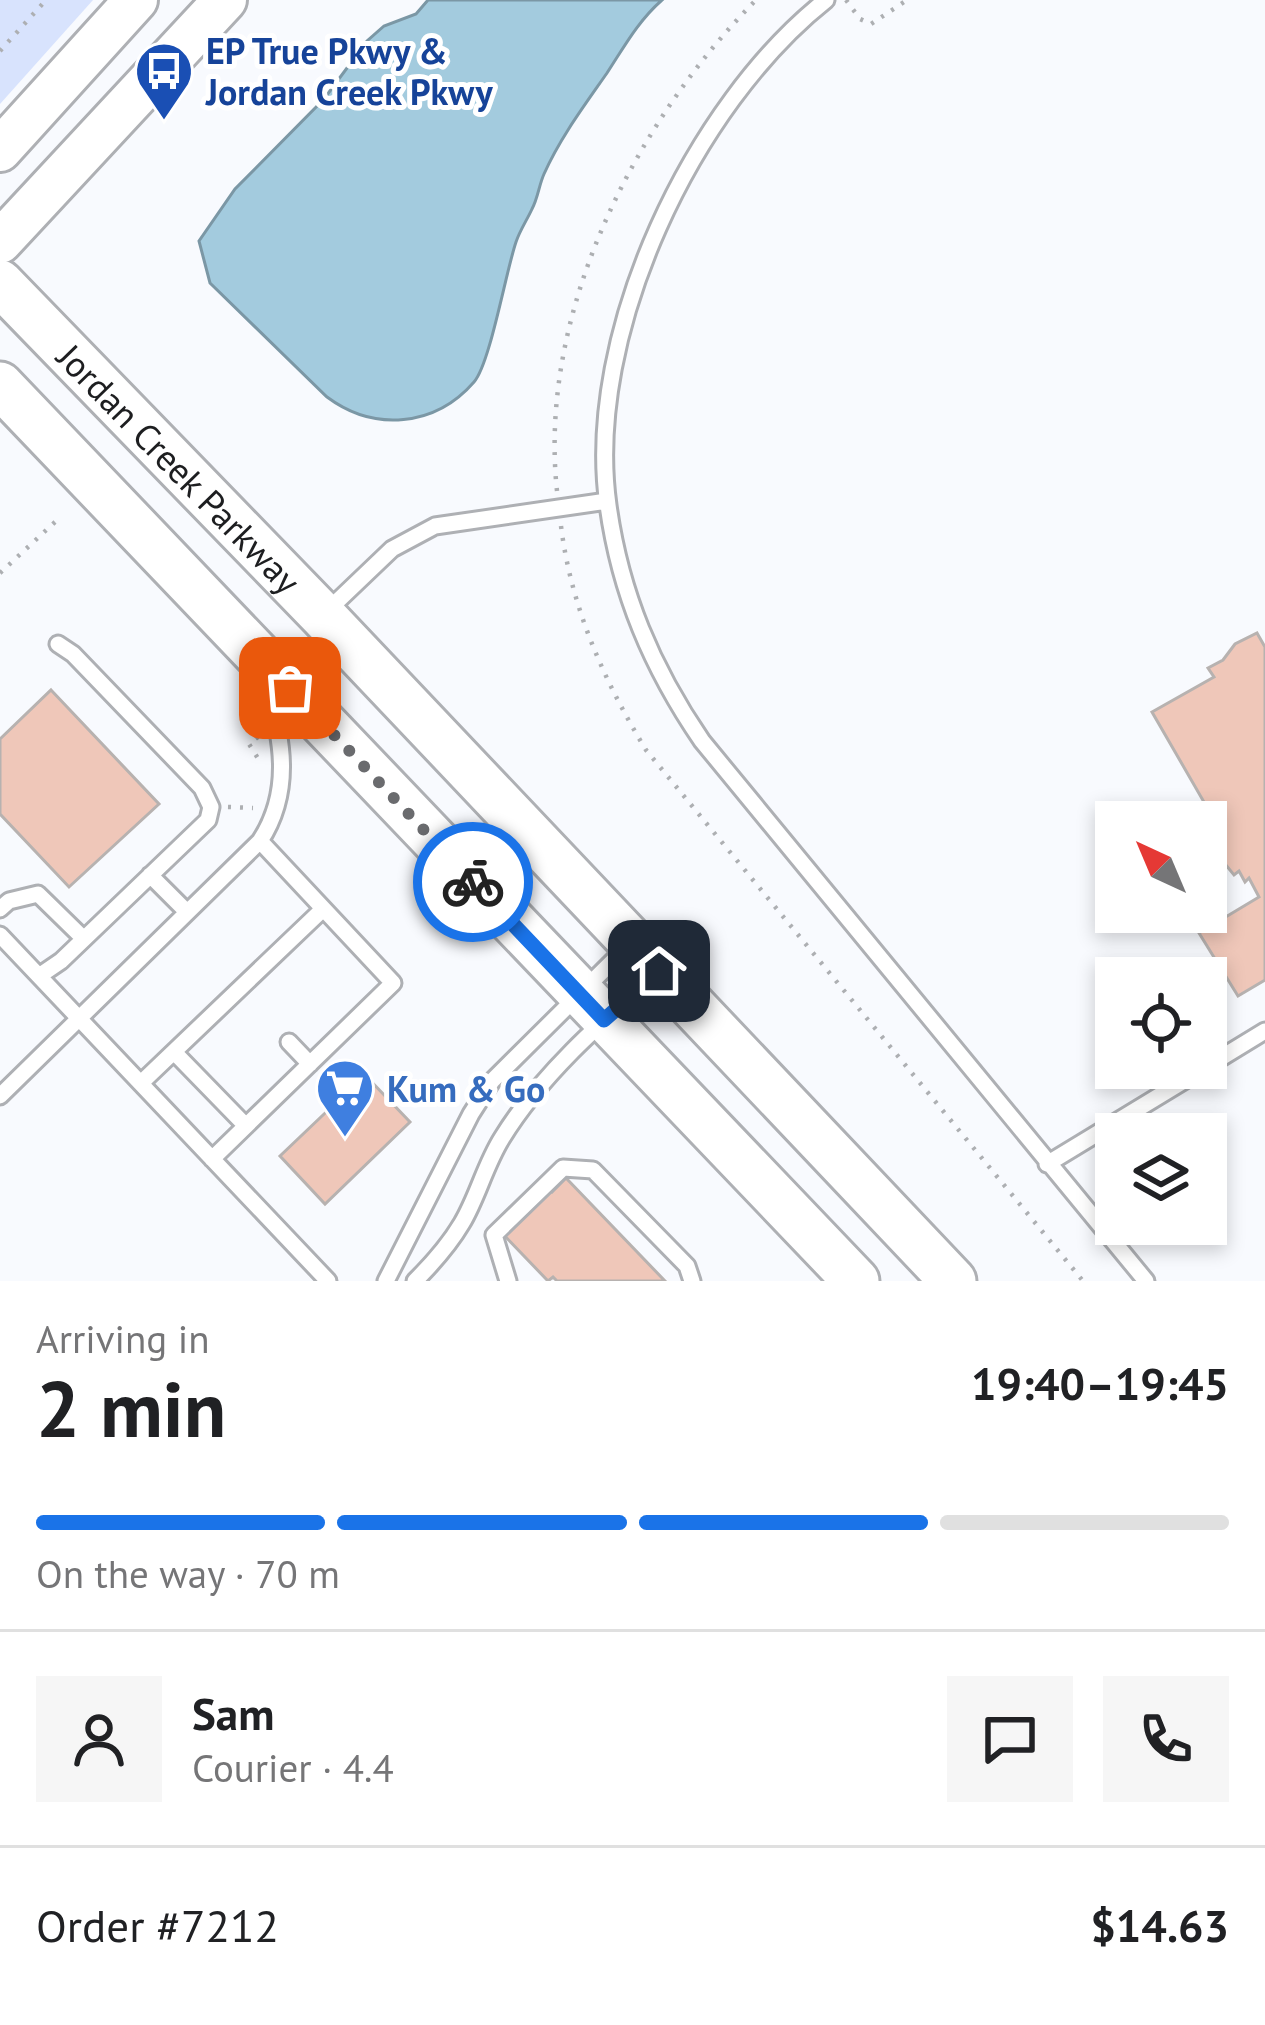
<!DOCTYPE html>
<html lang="en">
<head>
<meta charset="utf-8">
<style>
  :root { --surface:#fff; --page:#f6f6f6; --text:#202124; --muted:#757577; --line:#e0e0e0; --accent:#1a73e8 }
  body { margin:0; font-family:"PT Sans",sans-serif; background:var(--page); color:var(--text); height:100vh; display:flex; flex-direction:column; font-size:45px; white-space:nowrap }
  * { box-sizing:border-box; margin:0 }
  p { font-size:39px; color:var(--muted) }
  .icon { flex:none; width:66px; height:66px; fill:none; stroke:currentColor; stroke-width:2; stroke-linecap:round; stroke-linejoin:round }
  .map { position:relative; height:1281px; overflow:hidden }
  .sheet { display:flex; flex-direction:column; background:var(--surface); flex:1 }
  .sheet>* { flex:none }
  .needle { width:78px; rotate:316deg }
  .tools { position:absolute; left:1095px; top:801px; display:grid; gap:24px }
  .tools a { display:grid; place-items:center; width:132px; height:132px; border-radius:0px; background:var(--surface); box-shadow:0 6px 18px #0003; font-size:60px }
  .pin { position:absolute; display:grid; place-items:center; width:102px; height:102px; color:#fff; margin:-51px; border-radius:24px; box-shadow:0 6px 18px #0006 }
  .courier { position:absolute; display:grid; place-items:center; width:120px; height:120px; margin:-60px; border:9px solid #1a73e8; border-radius:50%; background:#fff; color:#222; box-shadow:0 3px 15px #0007 }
  .headline em { font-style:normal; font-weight:600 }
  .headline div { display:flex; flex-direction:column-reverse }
  .headline { display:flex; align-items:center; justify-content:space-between; height:204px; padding:0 36px }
  h1 { font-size:78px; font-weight:600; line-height:90px }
  .bar { display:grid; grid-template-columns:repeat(4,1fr); gap:18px 12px; align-content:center; height:144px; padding:0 36px }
  .bar i { height:15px; border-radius:9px; background:var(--line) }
  .bar .current { background:var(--accent) }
  .bar p { grid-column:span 4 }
  .line { display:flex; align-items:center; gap:30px; padding:0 36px; border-top:3px solid var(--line) }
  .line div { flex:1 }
  .round { display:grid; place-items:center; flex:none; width:126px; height:126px; border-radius:0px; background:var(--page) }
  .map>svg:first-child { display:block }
</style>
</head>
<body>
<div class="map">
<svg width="1265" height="1281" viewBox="0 0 1265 1281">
  <rect width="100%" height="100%" fill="#f8fafe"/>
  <!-- green -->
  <path fill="#d8e3fd" d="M 0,0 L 93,0 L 0,104 Z"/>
  <!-- water -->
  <path fill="#a3cbde" stroke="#7b97a5" stroke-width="3" d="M 428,0 L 662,0 C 638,21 624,47 607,73 C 584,106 560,138 544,174 C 539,185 538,198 532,209 C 527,220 520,230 516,242 C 506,271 490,364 474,382 C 435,427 374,432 327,397 L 210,283 L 199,241 L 235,189 L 324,99 L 367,41 L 384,26 L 416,14 Z"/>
  <!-- building -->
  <path fill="#efc7b9" stroke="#b7b2b0" stroke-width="3" d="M 1257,633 L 1265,647 L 1265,980 L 1238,996 L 1199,933 L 1259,897 L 1249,878 L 1245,882 L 1239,871 L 1234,875 L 1212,848 L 1201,814 L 1208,809 L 1152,712 L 1214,677 L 1208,668 L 1223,660 L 1235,644 Z
    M 51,690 L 159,804 L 69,887 L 0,814 L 0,739 Z
    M 365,1075 L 410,1122 L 325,1204 L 280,1156 Z
    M 566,1178 L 665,1281 L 557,1281 L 553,1277 L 548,1281 L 501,1232 L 548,1189 L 552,1192 Z"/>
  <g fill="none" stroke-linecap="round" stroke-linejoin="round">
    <!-- service casing -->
    <g stroke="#aeb0b4" stroke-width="21">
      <path id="service" d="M 826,0 C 693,105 584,334 608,505 C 620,593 652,668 702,741 L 1146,1281
        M 325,613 L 392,549 L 435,526 L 607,501
        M 150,875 L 187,912
        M 0,909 L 9,901 L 38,894 L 84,939
        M 0,935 L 328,1281
        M 39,976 L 61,961 L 208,820 L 211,807 L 202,788 L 73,654 L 58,644
        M 289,1042 L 310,1064
        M 174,1052 L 246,1126
        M 1206,1067 L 1265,1031
        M 141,1083 L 322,910
        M 0,1096 L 260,841 C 292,792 283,740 267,686
        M 212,1159 L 393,983 L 260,841
        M 1047,1164 L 1205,1068
        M 386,1281 L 471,1114 L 492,1081 L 630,944
        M 415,1281 C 433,1263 449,1245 462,1223 C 478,1196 485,1165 502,1138 C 540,1076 600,1023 655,975
        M 508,1281 L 494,1235 L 563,1168 L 593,1170 L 687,1266 L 692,1281"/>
    </g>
    <!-- secondary casing -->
    <g stroke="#aeb0b4" stroke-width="48">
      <path id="secondary" d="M 0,150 L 136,0
        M 0,242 L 225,0"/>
    </g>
    <!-- primary casing -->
    <g stroke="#aeb0b4" stroke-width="51">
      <g id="primary">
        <path id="s1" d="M 0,283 L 322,615 L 953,1281"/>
        <path d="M 0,385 L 856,1281"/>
      </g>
    </g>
    <!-- path -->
    <path stroke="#adafb2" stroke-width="4.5" stroke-dasharray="3 9" stroke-linecap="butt" d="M 846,0 L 860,19 L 871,24 L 907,0
      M 0,51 L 46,0
      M 557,491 C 538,314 634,123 756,0
      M 561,526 C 571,607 604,681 646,750 L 1083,1281
      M 0,573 L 55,522
      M 258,737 L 249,744 L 259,760
      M 228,807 L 253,808"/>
    <!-- service -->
    <use href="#service" stroke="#fff" stroke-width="15"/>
    <!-- secondary -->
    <use href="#secondary" stroke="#fff" stroke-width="42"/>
    <!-- primary -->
    <use href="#primary" stroke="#fff" stroke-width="45"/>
  </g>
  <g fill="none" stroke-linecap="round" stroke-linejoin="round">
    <!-- done -->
    <path stroke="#6a6b6e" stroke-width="12" stroke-dasharray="0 21.6" d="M 290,688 L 473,882"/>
    <!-- route -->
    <path stroke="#1a73e8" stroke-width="15" d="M 473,882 L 604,1020 L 659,971"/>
  </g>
  <!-- icons -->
  <defs>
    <g id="bus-pin" transform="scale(3)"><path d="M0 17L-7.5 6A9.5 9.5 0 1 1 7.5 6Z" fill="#1a4fb4" stroke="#fff"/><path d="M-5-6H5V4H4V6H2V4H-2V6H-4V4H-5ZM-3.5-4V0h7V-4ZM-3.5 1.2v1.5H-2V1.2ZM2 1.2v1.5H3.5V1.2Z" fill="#fff"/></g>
    <g id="supermarket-pin" transform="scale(3)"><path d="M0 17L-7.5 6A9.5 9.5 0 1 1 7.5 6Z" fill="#3f7fe0" stroke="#fff"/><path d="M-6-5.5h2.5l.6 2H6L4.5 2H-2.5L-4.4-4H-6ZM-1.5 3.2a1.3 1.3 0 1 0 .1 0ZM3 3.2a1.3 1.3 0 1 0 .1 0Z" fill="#fff"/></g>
  </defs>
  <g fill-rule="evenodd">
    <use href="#bus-pin" x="164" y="71"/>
    <use href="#supermarket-pin" x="345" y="1088"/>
  </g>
  <g text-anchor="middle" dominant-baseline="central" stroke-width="10" stroke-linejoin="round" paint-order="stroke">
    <!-- transit labels -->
    <g font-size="36" font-weight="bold" fill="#164399" stroke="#fff" text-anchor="start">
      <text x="206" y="50">EP True Pkwy &amp;<tspan x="206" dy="41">Jordan Creek Pkwy</tspan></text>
    </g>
    <!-- street labels -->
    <g font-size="36" fill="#1d1e20" stroke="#fff">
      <text stroke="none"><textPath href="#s1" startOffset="258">Jordan Creek Parkway</textPath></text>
    </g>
    <!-- shop labels -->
    <g font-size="36" font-weight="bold" fill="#366cbe" stroke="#fff" text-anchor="start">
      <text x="387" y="1088">Kum &amp; Go</text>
    </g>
  </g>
</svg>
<div class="tools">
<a><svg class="needle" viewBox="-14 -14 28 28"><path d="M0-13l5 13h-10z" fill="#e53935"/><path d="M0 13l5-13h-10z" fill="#757577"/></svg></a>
<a><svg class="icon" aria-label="locate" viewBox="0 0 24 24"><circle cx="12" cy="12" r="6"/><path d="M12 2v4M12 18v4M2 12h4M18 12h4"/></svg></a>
<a><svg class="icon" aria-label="layers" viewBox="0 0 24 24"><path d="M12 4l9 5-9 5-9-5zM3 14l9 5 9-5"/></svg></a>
</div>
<div class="pin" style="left:290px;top:688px;background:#ea580c"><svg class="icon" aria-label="bag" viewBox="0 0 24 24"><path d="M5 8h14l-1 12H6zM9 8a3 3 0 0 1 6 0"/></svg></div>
<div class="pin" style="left:659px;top:971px;background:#1f2937"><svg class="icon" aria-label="home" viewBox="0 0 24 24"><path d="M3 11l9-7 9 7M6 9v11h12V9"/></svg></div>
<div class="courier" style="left:473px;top:882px"><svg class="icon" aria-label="bike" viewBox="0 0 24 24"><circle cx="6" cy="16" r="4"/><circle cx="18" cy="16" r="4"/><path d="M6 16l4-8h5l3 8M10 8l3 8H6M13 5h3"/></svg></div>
</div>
<section class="sheet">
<div class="headline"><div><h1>2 min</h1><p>Arriving in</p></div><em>19:40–19:45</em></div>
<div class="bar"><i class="current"></i><i class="current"></i><i class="current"></i><i></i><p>On the way · 70 m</p></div>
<div class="line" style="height:216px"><a class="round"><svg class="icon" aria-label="person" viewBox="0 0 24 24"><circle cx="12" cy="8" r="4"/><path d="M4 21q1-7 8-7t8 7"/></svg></a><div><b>Sam</b><p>Courier · 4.4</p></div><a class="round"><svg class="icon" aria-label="chat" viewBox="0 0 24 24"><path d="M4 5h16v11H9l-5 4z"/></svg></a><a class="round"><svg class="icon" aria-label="phone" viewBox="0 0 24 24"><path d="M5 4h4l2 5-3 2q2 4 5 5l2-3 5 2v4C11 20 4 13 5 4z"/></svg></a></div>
<div class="line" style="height:156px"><div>Order #7212</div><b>$14.63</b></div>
</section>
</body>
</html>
